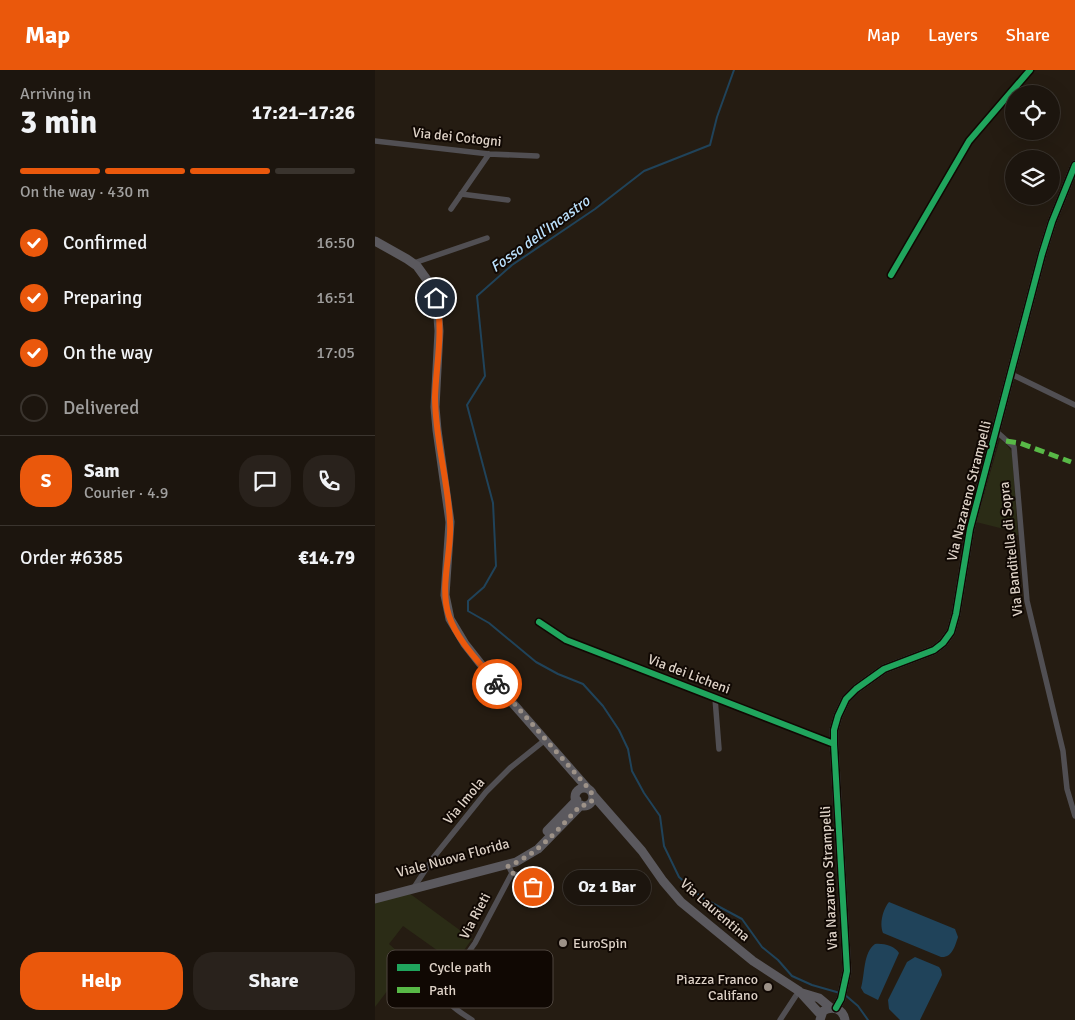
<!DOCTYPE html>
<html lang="en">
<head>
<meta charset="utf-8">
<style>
  :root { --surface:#1c150e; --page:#29221c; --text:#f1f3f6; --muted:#a09f9e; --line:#3a342e; --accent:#ea580c }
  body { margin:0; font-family:Signika,sans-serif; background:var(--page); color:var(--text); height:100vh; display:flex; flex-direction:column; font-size:19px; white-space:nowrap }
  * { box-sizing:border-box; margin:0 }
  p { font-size:16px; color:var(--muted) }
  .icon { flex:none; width:28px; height:28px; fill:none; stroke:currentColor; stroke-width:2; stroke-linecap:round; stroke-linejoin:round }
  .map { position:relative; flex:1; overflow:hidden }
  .details { display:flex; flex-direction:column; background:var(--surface); width:375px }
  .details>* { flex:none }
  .controls { position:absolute; left:630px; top:15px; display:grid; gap:10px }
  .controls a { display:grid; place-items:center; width:55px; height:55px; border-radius:50%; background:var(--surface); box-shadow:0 5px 20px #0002,0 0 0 1px var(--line); font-size:25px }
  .pin { position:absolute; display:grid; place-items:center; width:42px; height:42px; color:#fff; margin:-21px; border:2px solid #fff; border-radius:50%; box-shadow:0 1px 5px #0007 }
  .courier { position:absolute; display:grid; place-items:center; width:50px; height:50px; margin:-25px; border:4px solid #ea580c; border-radius:50%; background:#fff; color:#222; box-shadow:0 1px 6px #0007 }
  .bubble { position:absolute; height:35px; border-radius:18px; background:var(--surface); box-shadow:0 5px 20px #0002,0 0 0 1px var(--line); font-size:16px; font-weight:700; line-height:35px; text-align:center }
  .head em { font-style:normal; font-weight:700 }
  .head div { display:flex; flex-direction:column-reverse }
  .head { display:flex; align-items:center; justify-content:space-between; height:85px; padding:0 20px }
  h1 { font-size:32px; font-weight:700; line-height:38px }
  .bar { display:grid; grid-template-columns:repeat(4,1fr); gap:8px 5px; align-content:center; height:60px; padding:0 20px }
  .bar i { height:6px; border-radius:4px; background:var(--line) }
  .bar .active { background:var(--accent) }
  .bar p { grid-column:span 4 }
  .line { display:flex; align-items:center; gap:12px; padding:0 20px; border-top:1px solid var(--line) }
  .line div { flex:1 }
  .round { display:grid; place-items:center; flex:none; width:52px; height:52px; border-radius:20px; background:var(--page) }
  ol { padding:0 20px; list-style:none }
  li { display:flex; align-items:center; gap:15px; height:55px }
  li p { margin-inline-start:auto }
  li .icon { padding:5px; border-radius:50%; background:var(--accent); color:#fff; stroke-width:4 }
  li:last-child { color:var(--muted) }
  li i { width:28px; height:28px; border:2px solid var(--line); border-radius:50% }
  .button { display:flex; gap:10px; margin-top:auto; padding:10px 20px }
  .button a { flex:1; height:58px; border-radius:20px; background:var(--accent); color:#fff; font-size:20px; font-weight:700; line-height:58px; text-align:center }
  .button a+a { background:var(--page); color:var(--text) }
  header { display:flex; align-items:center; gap:30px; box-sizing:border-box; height:70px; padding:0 25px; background:var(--accent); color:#fff }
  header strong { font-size:24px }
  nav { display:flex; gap:28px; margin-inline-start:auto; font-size:18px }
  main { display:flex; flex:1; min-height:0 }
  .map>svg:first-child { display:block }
</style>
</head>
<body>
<header>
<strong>Map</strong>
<nav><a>Map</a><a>Layers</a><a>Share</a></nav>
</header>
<main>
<section class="details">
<div class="head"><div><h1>3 min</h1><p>Arriving in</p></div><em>17:21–17:26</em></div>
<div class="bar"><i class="active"></i><i class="active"></i><i class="active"></i><i></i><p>On the way · 430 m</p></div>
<ol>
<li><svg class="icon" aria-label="check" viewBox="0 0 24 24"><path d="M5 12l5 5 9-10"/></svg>Confirmed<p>16:50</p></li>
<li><svg class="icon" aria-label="check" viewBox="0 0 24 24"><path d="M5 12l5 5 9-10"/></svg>Preparing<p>16:51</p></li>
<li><svg class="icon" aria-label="check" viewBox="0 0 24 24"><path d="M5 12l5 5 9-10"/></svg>On the way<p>17:05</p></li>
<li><i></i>Delivered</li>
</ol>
<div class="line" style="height:90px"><b class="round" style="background:var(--accent);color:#fff">S</b><div><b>Sam</b><p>Courier · 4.9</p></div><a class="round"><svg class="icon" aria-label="chat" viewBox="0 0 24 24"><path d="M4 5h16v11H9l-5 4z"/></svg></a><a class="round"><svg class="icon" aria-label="phone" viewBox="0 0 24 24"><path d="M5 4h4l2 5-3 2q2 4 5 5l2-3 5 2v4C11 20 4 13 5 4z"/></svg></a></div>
<div class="line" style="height:65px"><div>Order #6385</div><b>€14.79</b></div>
<div class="button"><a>Help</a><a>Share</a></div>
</section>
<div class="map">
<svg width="700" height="950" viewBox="0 0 700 950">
  <rect width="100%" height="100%" fill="#251c12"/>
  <!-- green -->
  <path fill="#2b2c16" d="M 625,369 L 632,375 L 637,382 L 643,465 L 638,465 L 637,461 L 601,452 Z
    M 34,823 L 97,869 L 80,893 L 28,856 L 14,874 L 32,890 L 29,893 L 32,895 L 0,937 L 0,833 Z"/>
  <!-- water -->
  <path fill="#20435a" d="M 514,832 L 580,859 L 583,867 C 580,876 577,888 566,887 L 508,863 C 504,854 508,839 514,832 Z
    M 500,874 C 508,873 520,876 524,883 L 503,930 L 489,923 L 486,918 C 490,905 488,882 500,874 Z
    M 540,887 L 564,897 L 566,900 L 567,905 L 545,950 L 525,950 L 514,939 L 513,930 L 532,892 Z"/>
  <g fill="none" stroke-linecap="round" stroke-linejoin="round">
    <!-- stream -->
    <path stroke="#20435a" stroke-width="2" d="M 359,0 L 342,47 L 335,75 L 269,101 L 220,139 L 137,195 L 102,226 L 110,306 L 92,335 L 118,433 L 121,496 L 109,517 L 93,531 L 93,541 L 114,553 L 161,592 L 183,604 L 208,614 L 228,636 L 244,660 L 253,679 L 257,701 L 269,723 L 285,746 L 289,776 L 304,807 L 326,827 L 367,849 L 387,877 L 403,890 L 417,906 L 437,915 L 465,923
      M 469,924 L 483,936 L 493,950"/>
    <!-- street -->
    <path stroke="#514f53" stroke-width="5.5" d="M 0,71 L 114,84 L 162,86
      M 86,124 L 133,130
      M 76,139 L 114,84
      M 39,193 L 112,168
      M 516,205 L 594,71 L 655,0
      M 636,304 L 700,335
      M 622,362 L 639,377 L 652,531 L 688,681 L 692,719 L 700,746
      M 164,552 L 191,570 L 459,674
      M 340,628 L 344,679
      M 137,803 L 148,807 L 168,828
      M 38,819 L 58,788 L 111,722 L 135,698 L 170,670
      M 97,950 C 84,941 69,934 69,917 L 100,873 L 137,803 L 133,795
      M 405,950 L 424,921"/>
    <!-- secondary -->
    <path stroke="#5b595e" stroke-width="9" d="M 0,171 L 32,189 L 42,196 L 55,214 L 62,234 L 64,261 L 60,337 L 62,360 L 75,452 L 70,525 L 75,549 L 90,574 L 127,621 L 213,719
      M200 727a9 9 0 1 1 18 0a9 9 0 1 1-18 0Z
      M 218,725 L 267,781 L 288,811 L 306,832 L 378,891 L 424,921 L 446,945
      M 172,761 L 202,730
      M 0,829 L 141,792 L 163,779 L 206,735
      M 424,922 L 444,928 L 456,938
      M 461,938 L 466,929 L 472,901 L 459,674 L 459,660 L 463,646 L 471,629 L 481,619 L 509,599 L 559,580 L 568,573 L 576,562 L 581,544 L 595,459 L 667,184 L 677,152 L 700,95
      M 445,950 L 448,941 C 458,935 468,939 470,950"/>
    <!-- quiet -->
    <path stroke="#58b947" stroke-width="5" stroke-dasharray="10 5" stroke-linecap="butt" d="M 631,371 L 645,373 L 696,392"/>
    <!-- cycleway casing -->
    <g stroke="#100803" stroke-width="9">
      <path id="cycleway" d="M 516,205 L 594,71 L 655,0
        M 164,552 L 191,570 L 459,674
        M 461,938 L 466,929 L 472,901 L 459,674 L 459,660 L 463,646 L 471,629 L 481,619 L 509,599 L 559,580 L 568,573 L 576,562 L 581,544 L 595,459 L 667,184 L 677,152 L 700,95"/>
    </g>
    <!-- cycleway -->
    <use href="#cycleway" stroke="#20a55d" stroke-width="6"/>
  </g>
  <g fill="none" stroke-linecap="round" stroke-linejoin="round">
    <!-- done -->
    <path stroke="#9d9288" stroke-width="5" stroke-dasharray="0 9" d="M 122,614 L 215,720 L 218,726 C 218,732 213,736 206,735 C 184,758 164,784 133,796 L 137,803 L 146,805 L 158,817"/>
    <!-- route -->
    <path stroke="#ea580c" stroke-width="6" d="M 61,228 C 69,260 61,295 60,327 C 60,369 73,410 75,452 C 77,483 64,516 74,546 C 83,572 106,594 122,614"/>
  </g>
  <!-- markers -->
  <g fill="#9d9288" stroke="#100803" stroke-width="2">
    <circle cx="188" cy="873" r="5"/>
    <circle cx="393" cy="917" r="5"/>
  </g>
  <g text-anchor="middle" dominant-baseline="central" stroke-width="4" stroke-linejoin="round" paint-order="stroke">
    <!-- street labels -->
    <g font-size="14" fill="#ded2c7" stroke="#100803">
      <text transform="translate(82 67) rotate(6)">Via dei Cotogni</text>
      <text transform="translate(594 421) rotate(-76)">Via Nazareno Strampelli</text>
      <text transform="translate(636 479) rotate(-96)">Via Banditella di Sopra</text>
      <text transform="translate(314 604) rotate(21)">Via dei Licheni</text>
      <text transform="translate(89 731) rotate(-50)">Via Imola</text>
      <text transform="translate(78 788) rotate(-15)">Viale Nuova Florida</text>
      <text transform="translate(454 808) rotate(-93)">Via Nazareno Strampelli</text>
      <text transform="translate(340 840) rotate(41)">Via Laurentina</text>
      <text transform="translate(100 846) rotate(-62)">Via Rieti</text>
    </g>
    <!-- poi labels -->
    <g font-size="14" fill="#ded2c7" stroke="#100803" text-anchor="start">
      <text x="198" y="873">EuroSpin</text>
      <text x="383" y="909" text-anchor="end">Piazza Franco<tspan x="383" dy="16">Califano</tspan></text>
    </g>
    <!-- water labels -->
    <g font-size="15" font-style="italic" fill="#bce2fe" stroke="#100803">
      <text transform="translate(165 164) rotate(-36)">Fosso dell'Incastro</text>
    </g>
  </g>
  <!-- legend -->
  <rect x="12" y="880" width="166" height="58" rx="8" fill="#100803" stroke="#4e453e" stroke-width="1"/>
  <rect x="22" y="894" width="23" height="7" fill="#20a55d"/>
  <rect x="22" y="917" width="23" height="6" fill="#58b947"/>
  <g font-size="14" fill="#ded2c7">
    <text x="54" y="902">Cycle path</text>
    <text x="54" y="925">Path</text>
  </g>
</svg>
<div class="controls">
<a><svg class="icon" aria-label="locate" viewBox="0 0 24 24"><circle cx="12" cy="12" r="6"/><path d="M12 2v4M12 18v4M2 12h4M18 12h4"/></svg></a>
<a><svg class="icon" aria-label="layers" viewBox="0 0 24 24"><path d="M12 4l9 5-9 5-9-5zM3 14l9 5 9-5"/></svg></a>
</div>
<div class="pin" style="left:158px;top:817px;background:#ea580c"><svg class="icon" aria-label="bag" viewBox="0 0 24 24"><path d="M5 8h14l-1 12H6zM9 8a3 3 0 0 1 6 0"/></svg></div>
<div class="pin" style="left:61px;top:228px;background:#1f2937"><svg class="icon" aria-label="home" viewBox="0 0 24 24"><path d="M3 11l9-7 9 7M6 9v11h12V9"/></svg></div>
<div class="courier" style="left:122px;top:614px"><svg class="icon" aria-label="bike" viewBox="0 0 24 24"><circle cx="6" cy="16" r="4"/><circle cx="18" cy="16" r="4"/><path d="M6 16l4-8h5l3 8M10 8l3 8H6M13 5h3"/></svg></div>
<div class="bubble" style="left:188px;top:800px;width:88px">Oz 1 Bar</div>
</div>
</main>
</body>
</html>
